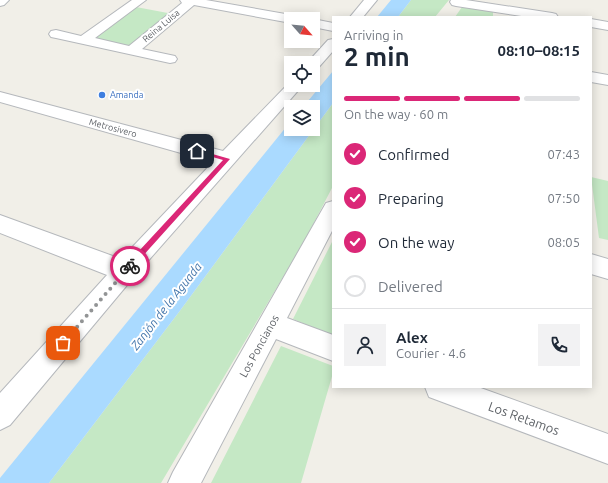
<!DOCTYPE html>
<html lang="en">
<head>
<meta charset="utf-8">
<style>
  :root { --surface:#fff; --page:#f2f2f3; --text:#1f2937; --muted:#747a83; --line:#e0e1e3; --accent:#db2777 }
  body { margin:0; font-family:Ubuntu,sans-serif; background:var(--page); color:var(--text); height:100vh; display:flex; flex-direction:column; font-size:15px; white-space:nowrap }
  * { box-sizing:border-box; margin:0 }
  p { font-size:13px; color:var(--muted) }
  .icon { flex:none; width:22px; height:22px; fill:none; stroke:currentColor; stroke-width:2; stroke-linecap:round; stroke-linejoin:round }
  .map { position:relative; flex:1; overflow:hidden }
  .details { position:absolute; left:332px; top:16px; width:260px; height:372px; display:flex; flex-direction:column; background:var(--surface); border-radius:0px; box-shadow:0 2px 10px #0003 }
  .details>* { flex:none }
  .needle { width:26px; rotate:117deg }
  .controls { position:absolute; left:284px; top:12px; display:grid; gap:8px }
  .controls a { display:grid; place-items:center; width:36px; height:36px; border-radius:0px; background:var(--surface); box-shadow:0 2px 10px #0003; font-size:20px }
  .pin { position:absolute; display:grid; place-items:center; width:34px; height:34px; color:#fff; margin:-17px; border-radius:8px; box-shadow:0 2px 6px #0006 }
  .courier { position:absolute; display:grid; place-items:center; width:40px; height:40px; margin:-20px; border:3px solid #db2777; border-radius:50%; background:#fff; color:#222; box-shadow:0 1px 5px #0007 }
  .headline em { font-style:normal; font-weight:700 }
  .headline div { display:flex; flex-direction:column-reverse }
  .headline { display:flex; align-items:center; justify-content:space-between; height:68px; padding:0 12px }
  h1 { font-size:26px; font-weight:700; line-height:30px }
  .bar { display:grid; grid-template-columns:repeat(4,1fr); gap:6px 4px; align-content:center; height:48px; padding:0 12px }
  .bar i { height:5px; border-radius:3px; background:var(--line) }
  .bar .current { background:var(--accent) }
  .bar p { grid-column:span 4 }
  .line { display:flex; align-items:center; gap:10px; padding:0 12px; border-top:1px solid var(--line) }
  .line div { flex:1 }
  .round { display:grid; place-items:center; flex:none; width:42px; height:42px; border-radius:0px; background:var(--page) }
  ol { padding:0 12px; list-style:none }
  li { display:flex; align-items:center; gap:12px; height:44px }
  li p { margin-inline-start:auto }
  li .icon { padding:4px; border-radius:50%; background:var(--accent); color:#fff; stroke-width:4 }
  li:last-child { color:var(--muted) }
  li i { width:22px; height:22px; border:2px solid var(--line); border-radius:50% }
  .map>svg:first-child { display:block }
</style>
</head>
<body>
<div class="map">
<svg width="608" height="483" viewBox="0 0 608 483">
  <rect width="100%" height="100%" fill="#f1efe8"/>
  <!-- green -->
  <path fill="#c5e8c5" d="M 411,0 L 449,0 L 435,17 L 398,17 Z
    M 136,7 L 173,14 L 134,47 L 94,38 Z
    M 462,7 L 493,12 L 493,17 L 455,17 Z
    M 333,103 L 333,186 L 305,240 L 161,483 L 49,483 L 179,312 Z
    M 591,177 L 608,181 L 608,240 L 599,238 Z
    M 333,240 L 333,336 L 293,319 Z
    M 281,346 L 333,366 L 333,373 L 301,483 L 211,483 Z"/>
  <!-- water -->
  <path fill="#aadaff" d="M 391,0 L 411,0 L 398,17 L 377,17 Z
    M 333,71 L 333,103 L 179,312 L 49,483 L 0,483 L 0,478 L 291,121 L 291,129 L 313,129 L 313,107 L 303,107 Z"/>
  <g fill="none" stroke-linecap="round" stroke-linejoin="round">
    <!-- minor casing -->
    <g stroke="#b5b8bc" stroke-width="2">
      <path id="minor" d="M 0,0 L 9,0 L 4,5 L 0,6 Z
        M 132,0 L 146,0 L 95,38 L 129,46 L 182,3 L 180,0 L 206,0 L 291,15 L 296,16 L 297,19 L 291,19 L 291,23 L 194,5 L 142,49 L 175,56 L 177,59 L 175,62 L 170,63 L 56,38 L 51,37 L 49,34 L 51,31 L 56,30 L 81,36 Z
        M 364,0 L 377,0 L 363,17 L 350,17 Z
        M 451,0 L 466,0 L 552,13 L 556,14 L 558,17 L 528,17 L 456,6 L 452,5 L 450,2 Z
        M 313,19 L 333,23 L 333,31 L 313,27 Z
        M 591,19 L 608,22 L 608,30 L 591,27 Z
        M 333,39 L 333,51 L 318,68 L 313,69 L 313,63 L 307,63 L 328,40 Z
        M 591,72 L 608,75 L 608,85 L 591,82 Z
        M 291,81 L 291,85 L 303,85 L 133,278 L 10,425 L 0,430 L 0,393 L 107,275 L 0,233 L 0,215 L 121,259 L 213,162 L 0,102 L 0,92 L 223,151 Z
        M 333,201 L 333,229 L 287,318 L 333,335 L 333,361 L 276,339 L 201,483 L 168,483 L 173,472 L 326,203 Z
        M 591,254 L 608,259 L 608,279 L 591,274 Z
        M 425,387 L 478,387 L 608,434 L 608,464 L 429,397 Z"/>
    </g>
    <!-- minor -->
    <use href="#minor" fill="#fff" fill-rule="evenodd"/>
  </g>
  <!-- route -->
  <path fill="#db2777" d="M 195,149 L 230,159 L 132,268 L 127,268 L 127,264 L 223,160 L 195,152 Z"/>
  <g fill="none" stroke-linecap="round" stroke-linejoin="round">
    <!-- done -->
    <path stroke="#929495" stroke-width="4" stroke-dasharray="0 7.2" d="M 63,343 L 130,266"/>
  </g>
  <!-- markers -->
  <circle fill="#3f7fe0" stroke="#fff" stroke-width="1.5" cx="102" cy="95" r="4"/>
  <g text-anchor="middle" dominant-baseline="central" stroke-width="4" stroke-linejoin="round" paint-order="stroke">
    <!-- far-street labels -->
    <g font-size="9" fill="#5f6368" stroke="#fff">
      <text transform="translate(161 26) rotate(-40)">Reina Luisa</text>
      <text transform="translate(113 128) rotate(15)">Metrosivero</text>
    </g>
    <!-- far-shop labels -->
    <g font-size="9" fill="#366cbe" stroke="#fff" text-anchor="start">
      <text x="110" y="95">Amanda</text>
    </g>
    <!-- street labels -->
    <g font-size="11" fill="#5f6368" stroke="#fff">
      <text transform="translate(259 346) rotate(-61)">Los Poncianos</text>
    </g>
    <!-- water labels -->
    <g font-size="12" font-style="italic" fill="#4174aa" stroke="#fff">
      <text transform="translate(166 306) rotate(-52)">Zanjón de la Aguada</text>
    </g>
    <!-- near-street labels -->
    <g font-size="13" fill="#5f6368" stroke="#fff">
      <text transform="translate(524 418) rotate(20)">Los Retamos</text>
    </g>
  </g>
</svg>
<div class="controls">
<a><svg class="needle" viewBox="-14 -14 28 28"><path d="M0-13l5 13h-10z" fill="#e53935"/><path d="M0 13l5-13h-10z" fill="#747a83"/></svg></a>
<a><svg class="icon" aria-label="locate" viewBox="0 0 24 24"><circle cx="12" cy="12" r="6"/><path d="M12 2v4M12 18v4M2 12h4M18 12h4"/></svg></a>
<a><svg class="icon" aria-label="layers" viewBox="0 0 24 24"><path d="M12 4l9 5-9 5-9-5zM3 14l9 5 9-5"/></svg></a>
</div>
<div class="pin" style="left:63px;top:343px;background:#ea580c"><svg class="icon" aria-label="bag" viewBox="0 0 24 24"><path d="M5 8h14l-1 12H6zM9 8a3 3 0 0 1 6 0"/></svg></div>
<div class="pin" style="left:197px;top:151px;background:#1f2937"><svg class="icon" aria-label="home" viewBox="0 0 24 24"><path d="M3 11l9-7 9 7M6 9v11h12V9"/></svg></div>
<div class="courier" style="left:130px;top:266px"><svg class="icon" aria-label="bike" viewBox="0 0 24 24"><circle cx="6" cy="16" r="4"/><circle cx="18" cy="16" r="4"/><path d="M6 16l4-8h5l3 8M10 8l3 8H6M13 5h3"/></svg></div>
<section class="details">
<div class="headline"><div><h1>2 min</h1><p>Arriving in</p></div><em>08:10–08:15</em></div>
<div class="bar"><i class="current"></i><i class="current"></i><i class="current"></i><i></i><p>On the way · 60 m</p></div>
<ol>
<li><svg class="icon" aria-label="check" viewBox="0 0 24 24"><path d="M5 12l5 5 9-10"/></svg>Confirmed<p>07:43</p></li>
<li><svg class="icon" aria-label="check" viewBox="0 0 24 24"><path d="M5 12l5 5 9-10"/></svg>Preparing<p>07:50</p></li>
<li><svg class="icon" aria-label="check" viewBox="0 0 24 24"><path d="M5 12l5 5 9-10"/></svg>On the way<p>08:05</p></li>
<li><i></i>Delivered</li>
</ol>
<div class="line" style="height:72px"><a class="round"><svg class="icon" aria-label="person" viewBox="0 0 24 24"><circle cx="12" cy="8" r="4"/><path d="M4 21q1-7 8-7t8 7"/></svg></a><div><b>Alex</b><p>Courier · 4.6</p></div><a class="round"><svg class="icon" aria-label="phone" viewBox="0 0 24 24"><path d="M5 4h4l2 5-3 2q2 4 5 5l2-3 5 2v4C11 20 4 13 5 4z"/></svg></a></div>
</section>
</div>
</body>
</html>
